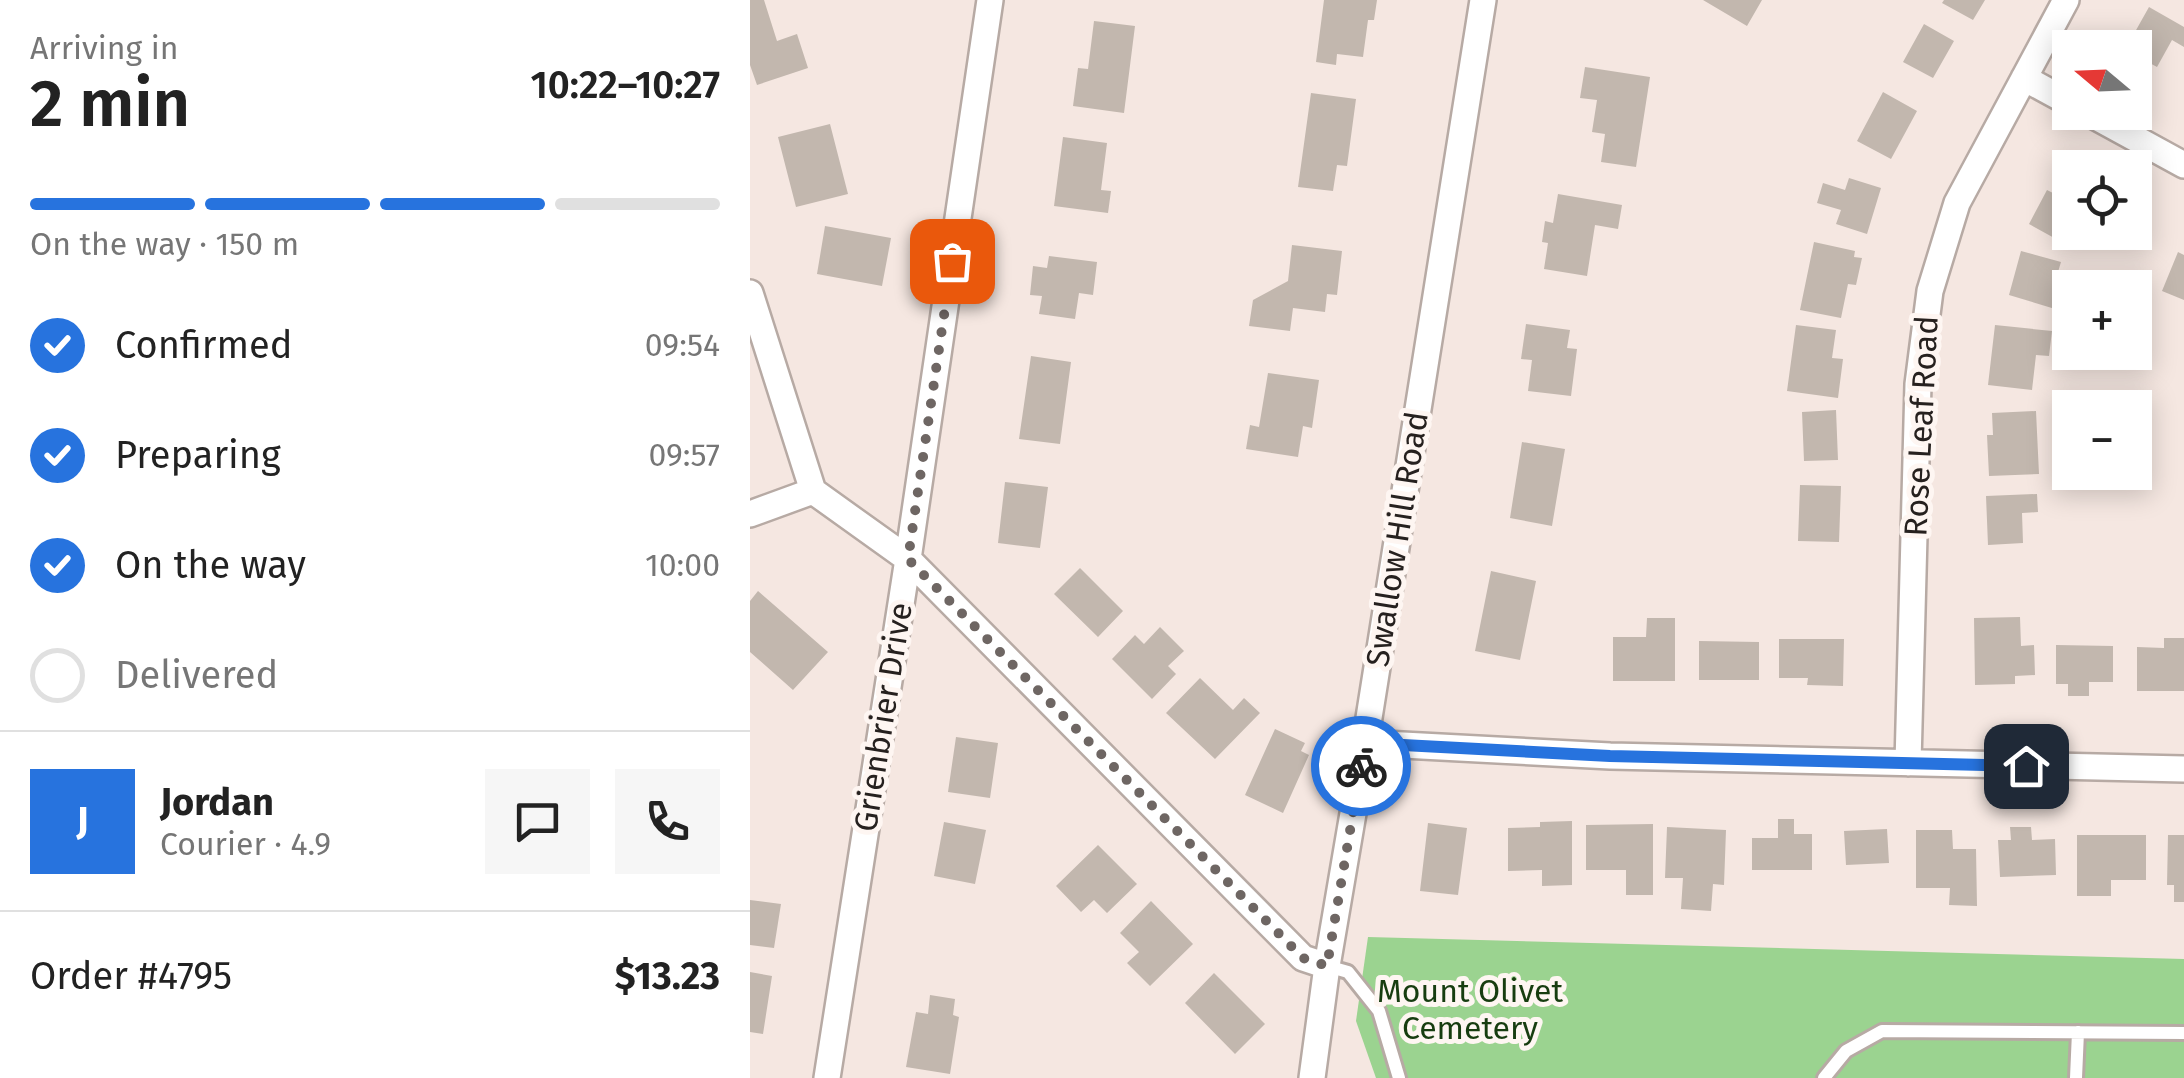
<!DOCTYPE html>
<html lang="en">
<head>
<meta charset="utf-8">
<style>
  :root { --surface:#fff; --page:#f6f6f6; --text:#222; --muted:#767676; --line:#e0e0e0; --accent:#2773de }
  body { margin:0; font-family:"Fira Sans",sans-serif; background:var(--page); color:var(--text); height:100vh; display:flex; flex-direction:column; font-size:38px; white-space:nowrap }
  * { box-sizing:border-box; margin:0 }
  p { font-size:32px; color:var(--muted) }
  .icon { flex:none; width:55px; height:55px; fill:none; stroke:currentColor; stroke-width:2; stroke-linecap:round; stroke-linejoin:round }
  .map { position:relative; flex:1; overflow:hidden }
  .panel { display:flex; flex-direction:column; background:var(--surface); width:750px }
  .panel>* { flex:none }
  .needle { width:65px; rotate:289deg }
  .tools { position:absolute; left:1302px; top:30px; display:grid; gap:20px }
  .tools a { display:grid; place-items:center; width:100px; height:100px; border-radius:0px; background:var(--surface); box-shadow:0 5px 25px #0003; font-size:50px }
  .pin { position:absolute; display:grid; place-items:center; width:85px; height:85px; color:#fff; margin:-42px; border-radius:20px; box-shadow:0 5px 15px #0006 }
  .courier { position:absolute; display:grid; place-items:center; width:100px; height:100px; margin:-50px; border:8px solid #2773de; border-radius:50%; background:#fff; color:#222; box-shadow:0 2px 12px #0007 }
  .headline em { font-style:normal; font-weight:600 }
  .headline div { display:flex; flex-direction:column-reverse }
  .headline { display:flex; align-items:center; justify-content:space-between; height:170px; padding:0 30px }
  h1 { font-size:65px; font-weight:600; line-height:75px }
  .bar { display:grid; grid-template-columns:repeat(4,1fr); gap:15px 10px; align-content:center; height:120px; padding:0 30px }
  .bar i { height:12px; border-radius:8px; background:var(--line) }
  .bar .current { background:var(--accent) }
  .bar p { grid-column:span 4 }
  .line { display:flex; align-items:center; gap:25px; padding:0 30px; border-top:2px solid var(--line) }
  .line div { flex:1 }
  .round { display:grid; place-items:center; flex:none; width:105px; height:105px; border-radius:0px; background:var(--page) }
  ol { padding:0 30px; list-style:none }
  li { display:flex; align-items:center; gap:30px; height:110px }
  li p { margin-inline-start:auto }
  li .icon { padding:10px; border-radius:50%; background:var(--accent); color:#fff; stroke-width:4 }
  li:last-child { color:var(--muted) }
  li i { width:55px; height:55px; border:5px solid var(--line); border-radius:50% }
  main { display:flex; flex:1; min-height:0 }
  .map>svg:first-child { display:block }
</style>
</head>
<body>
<main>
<section class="panel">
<div class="headline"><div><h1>2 min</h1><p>Arriving in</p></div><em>10:22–10:27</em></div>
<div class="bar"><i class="current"></i><i class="current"></i><i class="current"></i><i></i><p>On the way · 150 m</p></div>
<ol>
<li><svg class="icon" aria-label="check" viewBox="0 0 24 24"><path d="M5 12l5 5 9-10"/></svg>Confirmed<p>09:54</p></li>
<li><svg class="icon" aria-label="check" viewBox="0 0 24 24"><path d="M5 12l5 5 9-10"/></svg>Preparing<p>09:57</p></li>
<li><svg class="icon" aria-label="check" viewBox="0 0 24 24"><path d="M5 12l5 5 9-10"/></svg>On the way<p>10:00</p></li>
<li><i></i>Delivered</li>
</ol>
<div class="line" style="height:180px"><b class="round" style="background:var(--accent);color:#fff">J</b><div><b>Jordan</b><p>Courier · 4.9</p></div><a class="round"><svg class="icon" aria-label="chat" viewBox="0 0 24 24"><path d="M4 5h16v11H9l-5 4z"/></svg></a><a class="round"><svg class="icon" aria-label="phone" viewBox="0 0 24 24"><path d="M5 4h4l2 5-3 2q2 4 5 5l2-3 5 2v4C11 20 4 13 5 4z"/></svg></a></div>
<div class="line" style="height:130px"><div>Order #4795</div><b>$13.23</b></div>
</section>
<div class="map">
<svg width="1434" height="1078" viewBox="0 0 1434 1078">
  <rect width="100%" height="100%" fill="#f5e7e1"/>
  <!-- green -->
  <path fill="#9bd390" d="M 618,937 L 1434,959 L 1434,1078 L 626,1078 L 606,1021 Z"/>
  <!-- building -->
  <path fill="#c2b7ae" d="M 0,0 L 14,0 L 27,41 L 47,34 L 58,68 L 7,85 L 0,65 Z
    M 574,0 L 627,0 L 624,20 L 618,20 L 613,57 L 587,54 L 586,65 L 566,62 Z
    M 953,0 L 1012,0 L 997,26 Z
    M 1194,0 L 1235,0 L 1223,20 L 1192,3 Z
    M 1399,7 L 1434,27 L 1434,47 L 1422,40 L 1407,67 L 1385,55 L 1385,48 L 1376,48 Z
    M 344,21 L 385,26 L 374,113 L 323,106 L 328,68 L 338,69 Z
    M 1174,24 L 1204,41 L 1183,78 L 1153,62 Z
    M 835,67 L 900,77 L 886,167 L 851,162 L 855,134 L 842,132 L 847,100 L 830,98 Z
    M 1133,92 L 1167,111 L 1141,159 L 1107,141 Z
    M 561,93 L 606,99 L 597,166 L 587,165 L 583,191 L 548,187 Z
    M 80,124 L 98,194 L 46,207 L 28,137 Z
    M 313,137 L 357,143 L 351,190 L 361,191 L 358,213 L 304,206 Z
    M 1313,177 L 1320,181 L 1320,232 L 1336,232 L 1326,250 L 1279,224 L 1297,190 L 1303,193 Z
    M 1099,178 L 1131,188 L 1117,234 L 1086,224 L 1091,210 L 1067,203 L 1073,183 L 1095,190 Z
    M 808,194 L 872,205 L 868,229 L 845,225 L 837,276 L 794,269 L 798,243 L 792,242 L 795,221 L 803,223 Z
    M 75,226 L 141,238 L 132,286 L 67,274 Z
    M 1064,242 L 1105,251 L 1104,257 L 1112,258 L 1106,285 L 1098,284 L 1091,318 L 1050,310 Z
    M 542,245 L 592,251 L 587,295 L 577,294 L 575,312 L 543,308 L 540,331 L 499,326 L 503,300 L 538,281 Z
    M 1271,251 L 1311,262 L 1308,272 L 1325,277 L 1322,288 L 1320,288 L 1315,312 L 1259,295 Z
    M 1428,252 L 1434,255 L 1434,300 L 1412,291 Z
    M 299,256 L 347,262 L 343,295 L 329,293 L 325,319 L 289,314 L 292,296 L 280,295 L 283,266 L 297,268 Z
    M 776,324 L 820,330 L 817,348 L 827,349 L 821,396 L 778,391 L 782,360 L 771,359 Z
    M 1046,325 L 1086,330 L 1082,358 L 1093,359 L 1088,398 L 1037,391 Z
    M 1245,325 L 1302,331 L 1299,356 L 1286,355 L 1282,390 L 1238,385 Z
    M 281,356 L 321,362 L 310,444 L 269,439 Z
    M 518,373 L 569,380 L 562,428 L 553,426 L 548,457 L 496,449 L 500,425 L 509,427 Z
    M 1086,410 L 1088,460 L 1054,461 L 1052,412 Z
    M 1286,411 L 1289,474 L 1239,476 L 1237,435 L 1243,435 L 1242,413 Z
    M 772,442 L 815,449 L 802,526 L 760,518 Z
    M 255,482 L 298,487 L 290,548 L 248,543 Z
    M 1050,485 L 1091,486 L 1089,542 L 1048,541 Z
    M 1287,494 L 1288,512 L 1272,513 L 1273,543 L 1238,545 L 1236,496 Z
    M 330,568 L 373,611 L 348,637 L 304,594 Z
    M 741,571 L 786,581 L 770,660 L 725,651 Z
    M 8,591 L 78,652 L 43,690 L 0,652 L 0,601 Z
    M 1270,617 L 1271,646 L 1284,645 L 1285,675 L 1265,676 L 1265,684 L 1225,685 L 1224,618 Z
    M 897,618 L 925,618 L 925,681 L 863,681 L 863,637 L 896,637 Z
    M 410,627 L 434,651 L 418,666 L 426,674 L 402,699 L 362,659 L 385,635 L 394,644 Z
    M 1414,638 L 1434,638 L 1434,691 L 1387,691 L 1387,647 L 1414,648 Z
    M 1029,639 L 1094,639 L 1093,686 L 1057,685 L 1058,678 L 1029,678 Z
    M 949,641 L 1009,642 L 1009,680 L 949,680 Z
    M 1306,645 L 1363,646 L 1363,682 L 1339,682 L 1339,696 L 1318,696 L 1318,684 L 1306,684 Z
    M 450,678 L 483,710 L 494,698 L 510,713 L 465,759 L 416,713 Z
    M 525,729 L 555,743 L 551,751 L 559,755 L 533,813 L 495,795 Z
    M 206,737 L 248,743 L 240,798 L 198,792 Z
    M 1028,819 L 1044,819 L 1044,834 L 1062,834 L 1062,870 L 1002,870 L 1002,838 L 1028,838 Z
    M 822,821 L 822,885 L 792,886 L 792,870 L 758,871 L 758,828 L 790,827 L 790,822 Z
    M 194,822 L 236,830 L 225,884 L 184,876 Z
    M 678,823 L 717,828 L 708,895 L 670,891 Z
    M 903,824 L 903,895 L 876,895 L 876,870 L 836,870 L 836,825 Z
    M 917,827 L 976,830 L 974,885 L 963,884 L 961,911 L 931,909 L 933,878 L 915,878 Z
    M 1260,827 L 1281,827 L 1282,840 L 1305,839 L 1306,875 L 1250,877 L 1248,840 L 1261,840 Z
    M 1137,829 L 1139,863 L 1096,865 L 1094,831 Z
    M 1166,830 L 1202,830 L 1203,849 L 1226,849 L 1227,906 L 1199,905 L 1200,888 L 1166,888 Z
    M 1327,835 L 1396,835 L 1396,880 L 1361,880 L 1361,896 L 1327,896 Z
    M 1418,835 L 1434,835 L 1434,902 L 1424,902 L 1424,885 L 1417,885 Z
    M 348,845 L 387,884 L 357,913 L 344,900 L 331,912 L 306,886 Z
    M 0,900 L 31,904 L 24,948 L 0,945 Z
    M 401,901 L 443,944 L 400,986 L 377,963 L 389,952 L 370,933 Z
    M 0,972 L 22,976 L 13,1034 L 0,1032 Z
    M 464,973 L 515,1024 L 485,1054 L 435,1003 Z
    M 180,995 L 205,999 L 203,1015 L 209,1017 L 200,1074 L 156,1067 L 166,1012 L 178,1014 Z"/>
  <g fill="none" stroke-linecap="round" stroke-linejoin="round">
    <!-- service casing -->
    <g stroke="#b7aaa4" stroke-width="18">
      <path id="service" d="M 577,966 L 598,972 L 629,1011 L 649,1078
        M 1074,1078 L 1096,1051 L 1132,1031 L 1434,1033
        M 1326,1078 L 1328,1032"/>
    </g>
    <!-- minor casing -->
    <g stroke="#b7aaa4" stroke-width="30">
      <path id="minor" d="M 1274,78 L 1320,103
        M 1337,112 L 1434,165
        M 0,293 L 63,491 L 158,559 L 553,958 L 577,966
        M 0,514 L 63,491
        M 615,743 L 860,756 L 1434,769
        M 1158,763 L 1168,384 L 1180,291 L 1207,203 L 1316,0
        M 77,1078 L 158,559 L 240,0
        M 562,1078 L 577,966 L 615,743 L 733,0"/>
    </g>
    <!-- service -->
    <use href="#service" stroke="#fff" stroke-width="12"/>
    <!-- minor -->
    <use href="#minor" stroke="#fff" stroke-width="25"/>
  </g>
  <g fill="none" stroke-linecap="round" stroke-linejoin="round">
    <!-- done -->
    <path stroke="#6e6663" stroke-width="10" stroke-dasharray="0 18" d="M 202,261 L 158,559 L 553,958 L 577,966 L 611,766"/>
    <!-- route -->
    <path stroke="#2773de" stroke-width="12" d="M 611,766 L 615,743 L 860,756 L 1276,766"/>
  </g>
  <g text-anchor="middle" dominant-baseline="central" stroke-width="10" stroke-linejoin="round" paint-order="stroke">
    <!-- street labels -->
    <g font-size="32" fill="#26211f" stroke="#fef6f2">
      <text transform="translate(1171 426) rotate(-87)">Rose Leaf Road</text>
      <text transform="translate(647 539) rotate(-81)">Swallow Hill Road</text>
      <text transform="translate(133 717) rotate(-81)">Grienbrier Drive</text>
    </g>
    <!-- park labels -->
    <g font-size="32" fill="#173d10" stroke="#fef6f2">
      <text x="720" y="991">Mount Olivet<tspan x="720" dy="37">Cemetery</tspan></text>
    </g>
  </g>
</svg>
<div class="tools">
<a><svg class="needle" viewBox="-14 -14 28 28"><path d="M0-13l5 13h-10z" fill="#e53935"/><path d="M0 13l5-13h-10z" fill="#767676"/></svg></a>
<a><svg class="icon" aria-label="locate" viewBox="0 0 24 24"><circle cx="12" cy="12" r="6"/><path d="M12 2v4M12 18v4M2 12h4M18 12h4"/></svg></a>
<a>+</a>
<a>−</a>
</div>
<div class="pin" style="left:202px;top:261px;background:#ea580c"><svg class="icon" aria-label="bag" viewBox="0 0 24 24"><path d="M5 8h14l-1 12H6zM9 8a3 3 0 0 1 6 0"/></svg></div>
<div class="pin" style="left:1276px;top:766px;background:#1f2937"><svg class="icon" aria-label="home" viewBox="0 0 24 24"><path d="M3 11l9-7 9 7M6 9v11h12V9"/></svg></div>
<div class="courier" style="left:611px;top:766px"><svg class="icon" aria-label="bike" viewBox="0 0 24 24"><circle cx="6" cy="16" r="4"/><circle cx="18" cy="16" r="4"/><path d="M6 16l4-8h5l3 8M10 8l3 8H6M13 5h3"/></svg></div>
</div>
</main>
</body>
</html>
